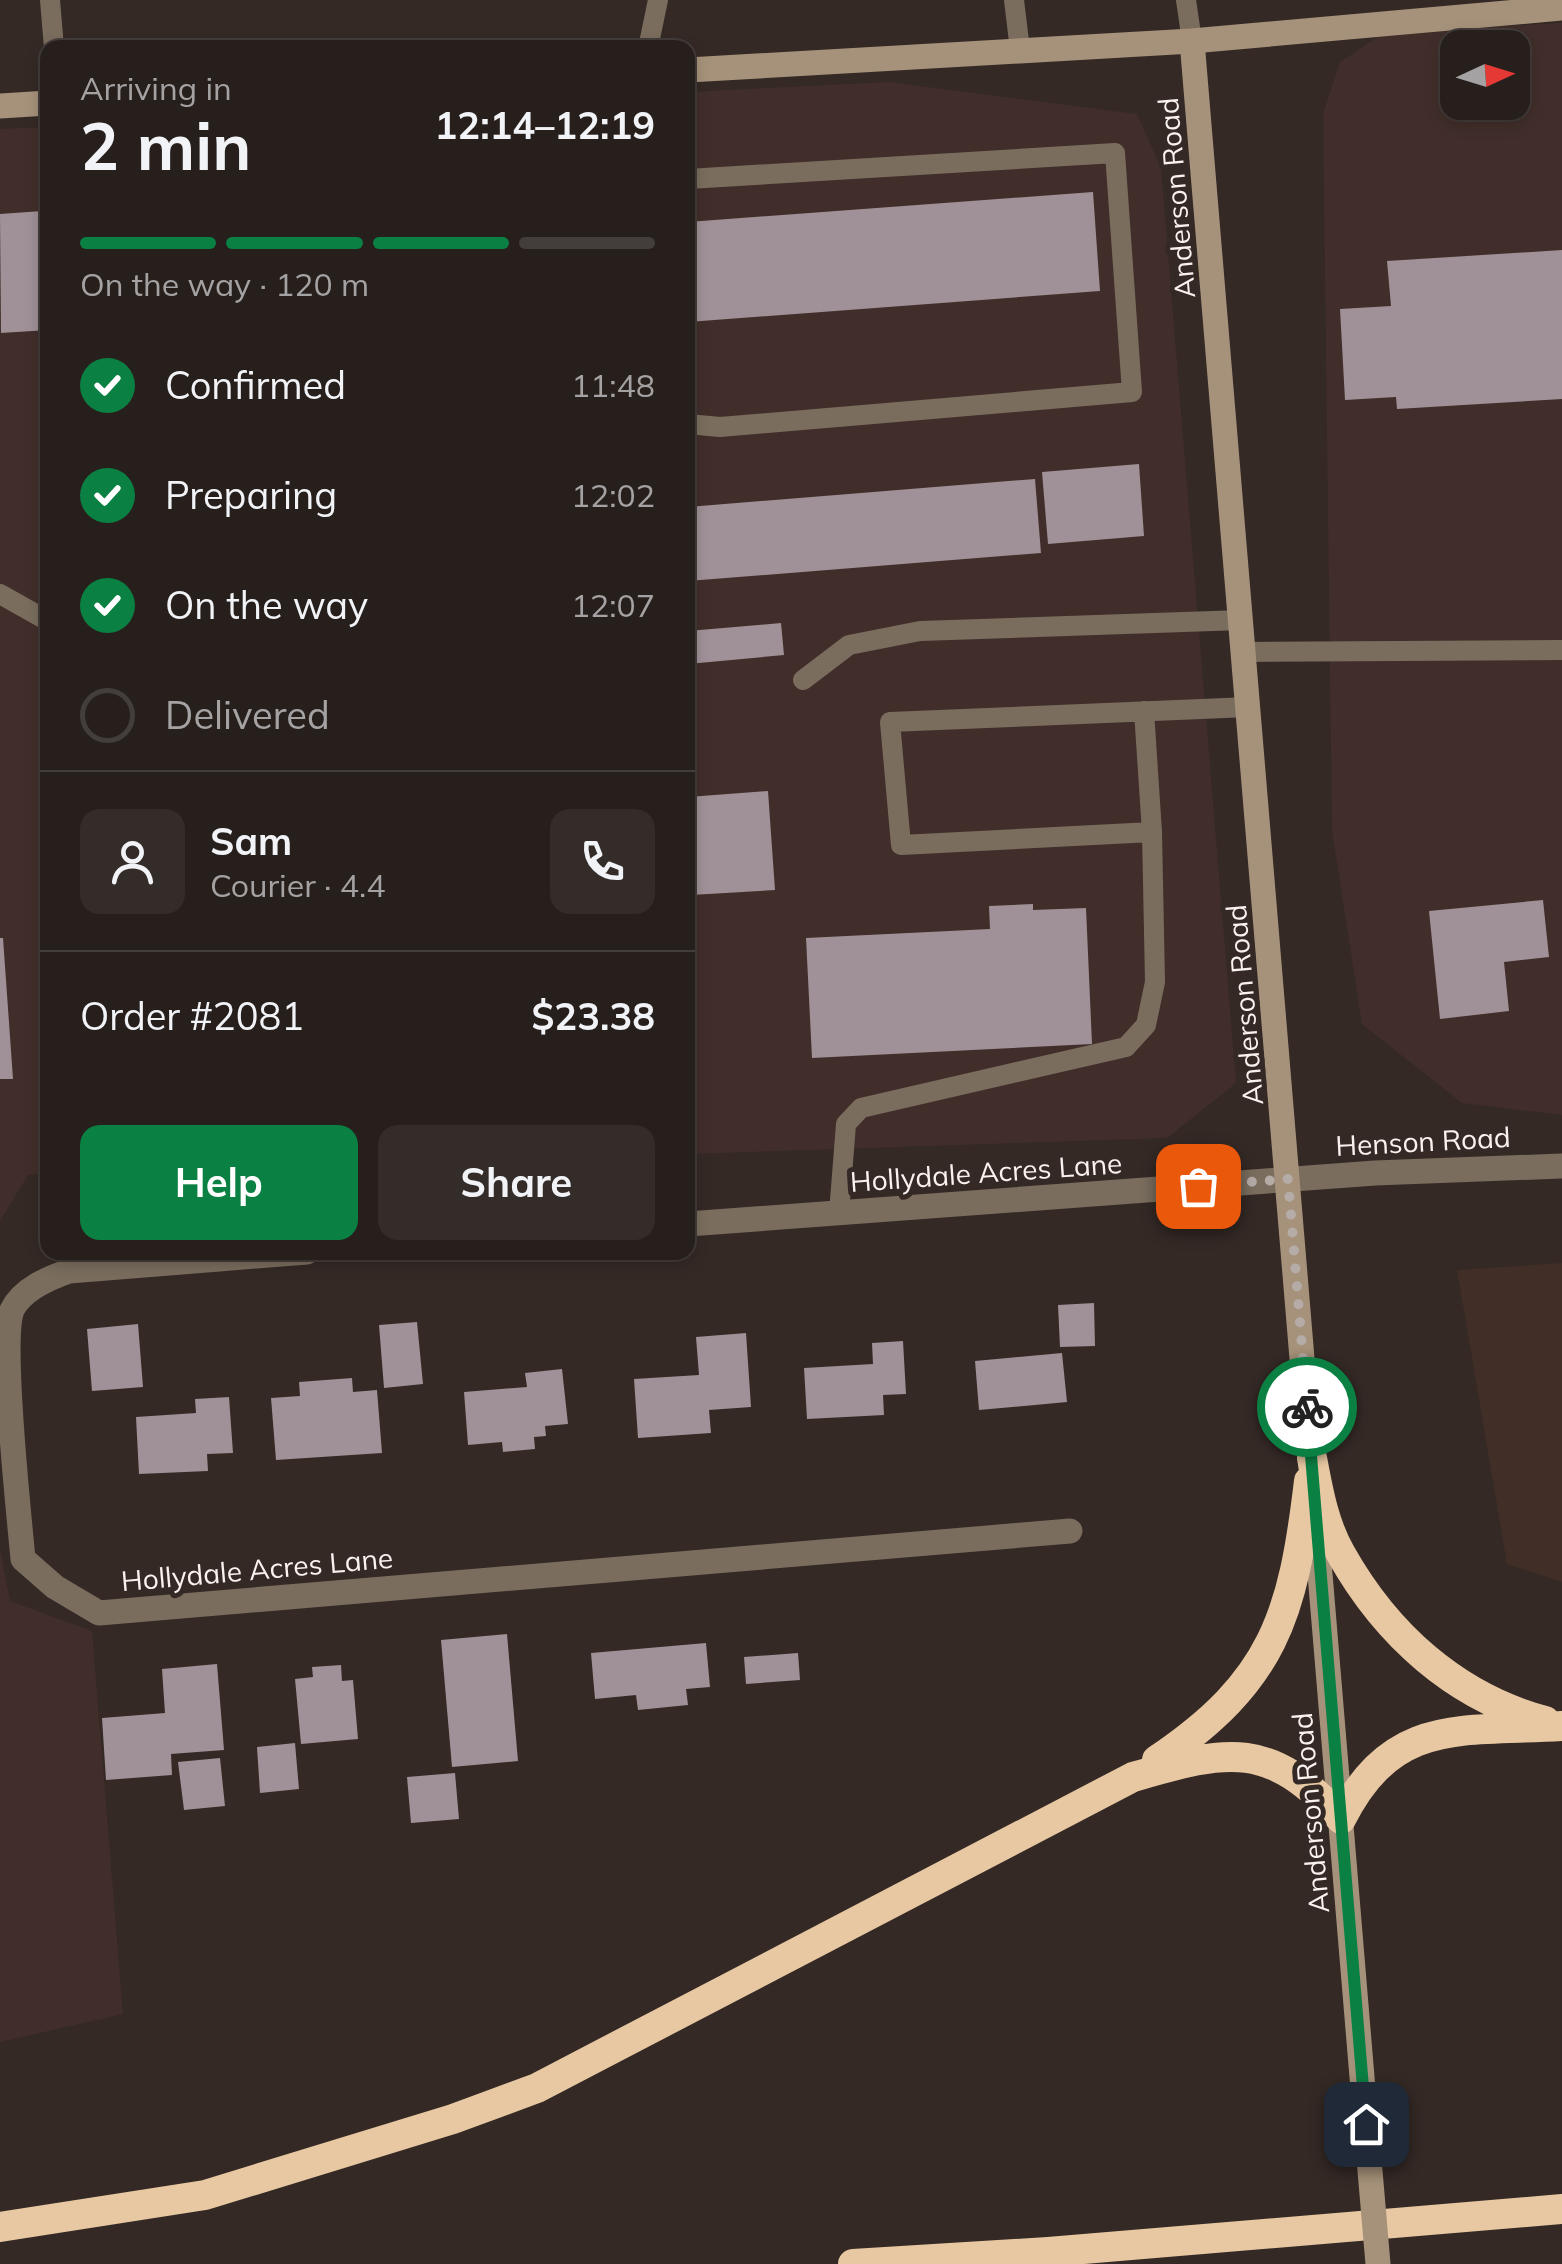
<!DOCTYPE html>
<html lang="en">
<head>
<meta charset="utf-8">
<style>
  :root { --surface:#271f1c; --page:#332c29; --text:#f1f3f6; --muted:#a4a2a3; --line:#433d3b; --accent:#0b8043 }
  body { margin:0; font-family:Mulish,sans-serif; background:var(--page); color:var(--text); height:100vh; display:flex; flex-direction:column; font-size:38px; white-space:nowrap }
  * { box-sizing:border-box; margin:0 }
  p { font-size:32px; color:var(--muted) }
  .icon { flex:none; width:55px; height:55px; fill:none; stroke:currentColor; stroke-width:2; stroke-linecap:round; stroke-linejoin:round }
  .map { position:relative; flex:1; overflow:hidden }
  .sheet { position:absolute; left:40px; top:40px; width:655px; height:1220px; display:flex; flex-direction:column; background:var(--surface); border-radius:20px; box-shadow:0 5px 15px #0003,0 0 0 2px var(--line) }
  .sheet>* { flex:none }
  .needle { width:65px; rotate:86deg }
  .fabs { position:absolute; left:1440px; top:30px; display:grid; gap:20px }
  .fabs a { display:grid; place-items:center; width:90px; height:90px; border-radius:20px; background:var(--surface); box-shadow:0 5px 15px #0003,0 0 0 2px var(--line); font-size:50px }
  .pin { position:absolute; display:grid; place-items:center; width:85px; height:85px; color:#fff; margin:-42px; border-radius:20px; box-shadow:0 5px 15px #0006 }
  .courier { position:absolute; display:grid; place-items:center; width:100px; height:100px; margin:-50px; border:8px solid #0b8043; border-radius:50%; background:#fff; color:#222; box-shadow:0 2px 12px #0007 }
  .overview em { font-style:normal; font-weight:700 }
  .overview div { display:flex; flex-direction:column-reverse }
  .overview { display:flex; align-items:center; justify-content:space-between; height:170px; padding:0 40px }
  h1 { font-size:65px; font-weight:700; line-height:75px }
  .bar { display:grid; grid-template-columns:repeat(4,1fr); gap:15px 10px; align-content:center; height:120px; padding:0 40px }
  .bar i { height:12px; border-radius:8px; background:var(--line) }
  .bar .active { background:var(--accent) }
  .bar p { grid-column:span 4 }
  .line { display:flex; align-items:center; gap:25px; padding:0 40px; border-top:2px solid var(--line) }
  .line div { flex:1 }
  .round { display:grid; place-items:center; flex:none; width:105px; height:105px; border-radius:20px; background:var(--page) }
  ol { padding:0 40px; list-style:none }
  li { display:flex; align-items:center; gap:30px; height:110px }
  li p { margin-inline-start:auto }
  li .icon { padding:10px; border-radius:50%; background:var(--accent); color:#fff; stroke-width:4 }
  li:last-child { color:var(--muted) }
  li i { width:55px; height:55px; border:5px solid var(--line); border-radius:50% }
  .action { display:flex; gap:20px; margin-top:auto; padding:20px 40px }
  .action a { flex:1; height:115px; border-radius:20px; background:var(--accent); color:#fff; font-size:40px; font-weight:700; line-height:115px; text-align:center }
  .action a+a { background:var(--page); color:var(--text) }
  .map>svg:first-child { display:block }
</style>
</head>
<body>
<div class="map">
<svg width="1562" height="2264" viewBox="0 0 1562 2264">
  <rect width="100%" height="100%" fill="#342925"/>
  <!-- built -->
  <path fill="#402e27" d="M 1562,1263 L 1562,1582 L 1507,1564 L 1457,1270 Z"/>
  <!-- industrial -->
  <path fill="#412e2a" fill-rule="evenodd" d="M 1562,23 L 1562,1115 L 1462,1103 L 1362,1024 L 1332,830 L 1323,114 L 1340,62 L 1385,32 ZM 1458,48 L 1512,48 L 1512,102 L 1458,102 Z
    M 889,82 L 1137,114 L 1161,168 L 1236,1083 L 1167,1138 L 688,1154 L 688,92 Z
    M 47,127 L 48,1174 L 28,1175 L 0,1221 L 0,129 Z
    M 0,1550 L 10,1601 L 92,1631 L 123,2014 L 0,2042 Z"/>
  <!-- building -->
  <path fill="#9f9197" d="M 1093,192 L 1100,291 L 688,322 L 688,222 Z
    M 42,211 L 48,330 L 1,333 L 0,214 Z
    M 1562,250 L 1562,399 L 1397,409 L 1396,397 L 1345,400 L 1340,309 L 1391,306 L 1387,261 Z
    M 1139,464 L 1144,536 L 1048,544 L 1042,472 Z
    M 1035,479 L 1041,553 L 688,581 L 688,507 Z
    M 781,623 L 784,655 L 688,664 L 688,631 Z
    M 768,791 L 775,890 L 691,895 L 688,797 Z
    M 1543,900 L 1549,957 L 1504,962 L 1509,1011 L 1440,1019 L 1429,911 Z
    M 1033,904 L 1033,910 L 1086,908 L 1092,1044 L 812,1058 L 806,938 L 990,929 L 989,906 Z
    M 0,938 L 3,938 L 13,1079 L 0,1079 Z
    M 1094,1303 L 1095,1346 L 1060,1347 L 1058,1305 Z
    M 417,1322 L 423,1384 L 384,1388 L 379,1325 Z
    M 138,1324 L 143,1387 L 92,1391 L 87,1329 Z
    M 746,1333 L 751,1407 L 709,1410 L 711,1433 L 638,1438 L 634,1379 L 699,1375 L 696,1337 Z
    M 903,1341 L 906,1394 L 883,1395 L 884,1415 L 807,1419 L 804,1368 L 873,1364 L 872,1343 Z
    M 1062,1353 L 1067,1402 L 979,1410 L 975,1361 Z
    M 562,1369 L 568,1424 L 545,1426 L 546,1436 L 534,1437 L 535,1449 L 503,1452 L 502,1442 L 468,1445 L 464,1392 L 527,1387 L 525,1373 Z
    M 352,1378 L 353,1392 L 377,1390 L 382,1453 L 276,1460 L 271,1398 L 300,1396 L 299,1382 Z
    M 229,1397 L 233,1453 L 207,1454 L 208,1471 L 139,1474 L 136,1417 L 196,1413 L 195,1399 Z
    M 507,1634 L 518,1761 L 452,1767 L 441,1640 Z
    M 706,1643 L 710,1687 L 686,1689 L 688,1705 L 638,1710 L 636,1695 L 595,1699 L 591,1653 Z
    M 798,1653 L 800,1680 L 746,1684 L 744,1657 Z
    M 217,1664 L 224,1750 L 171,1754 L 172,1775 L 106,1780 L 102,1718 L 165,1713 L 162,1669 Z
    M 341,1665 L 342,1681 L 353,1680 L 358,1739 L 301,1744 L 295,1679 L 313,1677 L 312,1667 Z
    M 295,1743 L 299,1789 L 260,1793 L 257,1747 Z
    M 220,1758 L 225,1806 L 184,1810 L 178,1762 Z
    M 455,1773 L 459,1819 L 411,1823 L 407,1777 Z"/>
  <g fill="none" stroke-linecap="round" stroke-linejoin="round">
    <!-- lane -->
    <path stroke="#7a6d5e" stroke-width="20" d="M 50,0 L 54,48
      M 1014,0 L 1020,50
      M 1186,0 L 1192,41
      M 648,48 L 658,0
      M 688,179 L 1115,153 L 1132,392 L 720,427 L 688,424
      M 0,594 L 48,621
      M 1244,652 L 1562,650
      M 803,680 L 849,645 L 920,631 L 1242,620
      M 1152,832 L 901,845 L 890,722 L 1249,707
      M 839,1213 L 846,1124 L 861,1108 L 1126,1047 L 1146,1025 L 1155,982 L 1152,832 L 1144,711"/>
    <!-- street -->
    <path stroke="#7a6d5e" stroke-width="25" d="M 688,1224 L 1375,1173 L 1562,1166
      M 307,1252 L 69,1271 C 49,1278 22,1289 12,1310 C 0,1342 19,1514 23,1559 L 55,1587 L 99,1613 L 1070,1531"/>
    <!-- secondary -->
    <path stroke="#a6927a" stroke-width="25" d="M 1192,41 L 1363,2089
      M 688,70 L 1192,41 L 1562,8
      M 0,106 L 48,103"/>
    <!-- highway -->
    <path stroke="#e7c8a2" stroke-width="30" d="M 1312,1458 C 1318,1490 1324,1525 1341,1554 C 1386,1634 1455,1697 1545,1721
      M 1157,1760 C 1274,1681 1293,1616 1309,1481
      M 0,2227 L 205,2195 L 453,2119 L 537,2088 L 1133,1777 C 1229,1749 1270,1740 1341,1819 C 1393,1716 1461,1732 1562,1726
      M 853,2264 L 1048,2252 L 1562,2209"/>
    <!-- secondary-bridge -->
    <path stroke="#a6927a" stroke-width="25" d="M 1363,2089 L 1378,2264"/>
  </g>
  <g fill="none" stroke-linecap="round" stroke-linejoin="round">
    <!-- done -->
    <path stroke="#b5aca8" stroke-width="10" stroke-dasharray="0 18" d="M 1198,1186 L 1288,1179 L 1307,1407"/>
    <!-- route -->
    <path stroke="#0b8043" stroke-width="12" d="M 1307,1407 L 1366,2124"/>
  </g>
  <g text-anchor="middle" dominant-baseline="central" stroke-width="10" stroke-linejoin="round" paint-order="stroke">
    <!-- street labels -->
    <g font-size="28" fill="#faf2ef" stroke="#342925">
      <text transform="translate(1176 198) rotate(-95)">Anderson Road</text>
      <text transform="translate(1244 1005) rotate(-95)">Anderson Road</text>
      <text transform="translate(1423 1141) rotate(-3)">Henson Road</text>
      <text transform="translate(986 1172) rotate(-4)">Hollydale Acres Lane</text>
      <text transform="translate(257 1569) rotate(-5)">Hollydale Acres Lane</text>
      <text transform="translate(1310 1813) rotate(-95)">Anderson Road</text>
    </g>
  </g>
</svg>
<div class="fabs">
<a><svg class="needle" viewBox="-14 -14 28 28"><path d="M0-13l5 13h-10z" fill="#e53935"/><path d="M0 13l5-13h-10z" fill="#a4a2a3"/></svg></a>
</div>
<div class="pin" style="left:1198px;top:1186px;background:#ea580c"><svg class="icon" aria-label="bag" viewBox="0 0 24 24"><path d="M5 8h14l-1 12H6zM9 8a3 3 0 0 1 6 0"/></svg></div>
<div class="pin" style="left:1366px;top:2124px;background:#1f2937"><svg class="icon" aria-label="home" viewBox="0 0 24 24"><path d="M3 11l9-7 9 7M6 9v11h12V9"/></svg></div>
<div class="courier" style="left:1307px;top:1407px"><svg class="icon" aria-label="bike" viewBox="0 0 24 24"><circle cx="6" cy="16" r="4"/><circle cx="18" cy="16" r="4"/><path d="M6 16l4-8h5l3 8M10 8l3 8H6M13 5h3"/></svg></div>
<section class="sheet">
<div class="overview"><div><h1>2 min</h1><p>Arriving in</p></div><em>12:14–12:19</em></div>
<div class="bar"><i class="active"></i><i class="active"></i><i class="active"></i><i></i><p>On the way · 120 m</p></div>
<ol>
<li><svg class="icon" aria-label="check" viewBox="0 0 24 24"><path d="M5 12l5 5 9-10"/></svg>Confirmed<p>11:48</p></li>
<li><svg class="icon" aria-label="check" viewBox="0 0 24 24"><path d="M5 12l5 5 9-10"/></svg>Preparing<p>12:02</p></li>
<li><svg class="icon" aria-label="check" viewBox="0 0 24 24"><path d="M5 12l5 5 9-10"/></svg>On the way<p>12:07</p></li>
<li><i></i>Delivered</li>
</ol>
<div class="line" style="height:180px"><a class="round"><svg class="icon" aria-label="person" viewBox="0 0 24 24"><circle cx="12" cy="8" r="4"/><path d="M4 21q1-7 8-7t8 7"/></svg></a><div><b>Sam</b><p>Courier · 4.4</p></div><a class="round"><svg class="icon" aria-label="phone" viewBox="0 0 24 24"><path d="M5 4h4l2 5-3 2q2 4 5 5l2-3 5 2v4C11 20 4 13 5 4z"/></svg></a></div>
<div class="line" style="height:130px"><div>Order #2081</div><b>$23.38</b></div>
<div class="action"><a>Help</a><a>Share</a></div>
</section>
</div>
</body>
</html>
